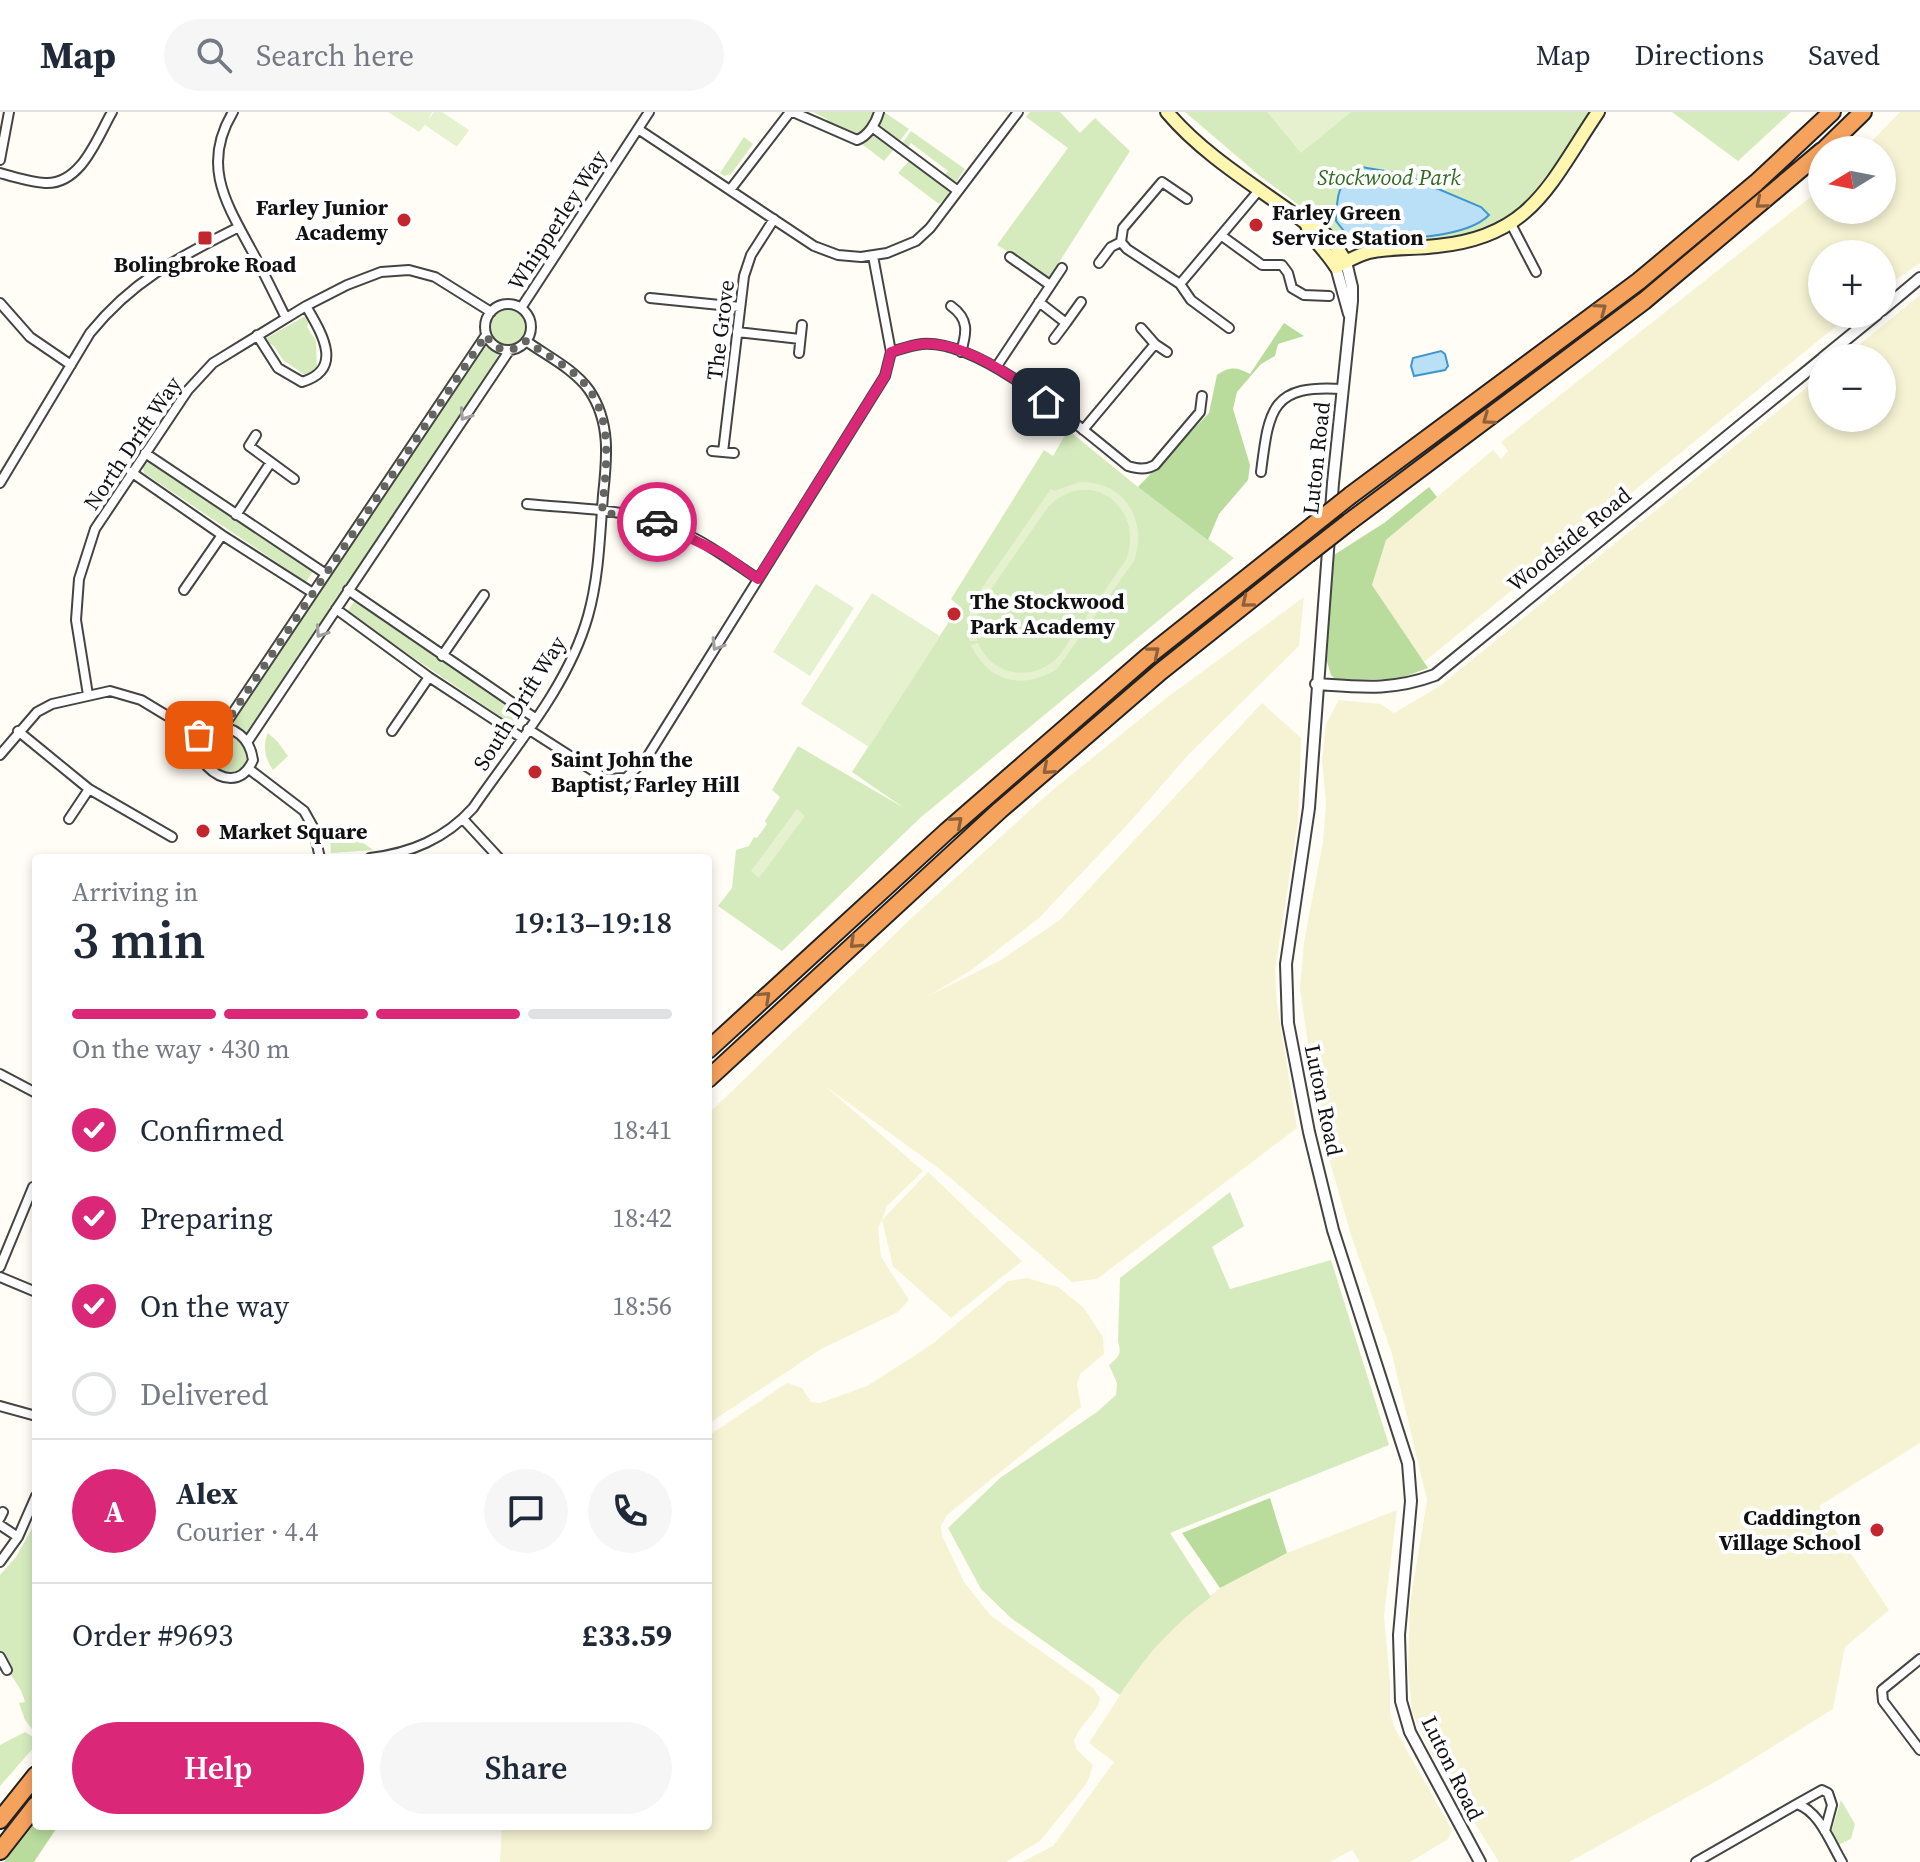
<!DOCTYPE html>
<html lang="en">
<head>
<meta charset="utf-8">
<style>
  :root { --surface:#fff; --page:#f6f6f7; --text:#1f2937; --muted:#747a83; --line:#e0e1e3; --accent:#db2777 }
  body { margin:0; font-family:"Source Serif 4",serif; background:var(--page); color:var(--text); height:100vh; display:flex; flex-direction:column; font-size:30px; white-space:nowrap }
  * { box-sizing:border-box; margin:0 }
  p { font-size:26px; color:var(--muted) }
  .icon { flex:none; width:44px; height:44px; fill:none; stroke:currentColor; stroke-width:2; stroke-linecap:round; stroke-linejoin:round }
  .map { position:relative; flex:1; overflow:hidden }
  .details { position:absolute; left:32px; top:742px; width:680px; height:976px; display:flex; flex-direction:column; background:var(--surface); border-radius:8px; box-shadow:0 4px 12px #0003 }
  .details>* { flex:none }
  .needle { width:52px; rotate:260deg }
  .fabs { position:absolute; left:1808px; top:24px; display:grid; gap:16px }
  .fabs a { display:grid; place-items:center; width:88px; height:88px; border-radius:50%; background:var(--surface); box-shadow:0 4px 12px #0003; font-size:40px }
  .pin { position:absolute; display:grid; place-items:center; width:68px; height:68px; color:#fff; margin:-34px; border-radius:16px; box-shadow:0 4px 12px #0006 }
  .courier { position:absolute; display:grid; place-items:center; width:80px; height:80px; margin:-40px; border:6px solid #db2777; border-radius:50%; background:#fff; color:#222; box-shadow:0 2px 10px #0007 }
  .head em { font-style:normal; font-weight:600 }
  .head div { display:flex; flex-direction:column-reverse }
  .head { display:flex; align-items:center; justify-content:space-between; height:136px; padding:0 40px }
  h1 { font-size:52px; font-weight:600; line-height:60px }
  .bar { display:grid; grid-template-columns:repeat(4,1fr); gap:12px 8px; align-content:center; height:96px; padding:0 40px }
  .bar i { height:10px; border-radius:6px; background:var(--line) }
  .bar .active { background:var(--accent) }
  .bar p { grid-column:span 4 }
  .line { display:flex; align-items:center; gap:20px; padding:0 40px; border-top:2px solid var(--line) }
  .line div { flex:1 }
  .round { display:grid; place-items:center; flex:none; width:84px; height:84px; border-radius:42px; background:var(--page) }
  ol { padding:0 40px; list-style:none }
  li { display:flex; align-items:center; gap:24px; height:88px }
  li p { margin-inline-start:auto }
  li .icon { padding:8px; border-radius:50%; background:var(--accent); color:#fff; stroke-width:4 }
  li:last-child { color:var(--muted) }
  li i { width:44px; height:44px; border:4px solid var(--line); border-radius:50% }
  .action { display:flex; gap:16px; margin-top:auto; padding:16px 40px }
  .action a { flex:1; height:92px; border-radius:48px; background:var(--accent); color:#fff; font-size:32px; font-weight:600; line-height:92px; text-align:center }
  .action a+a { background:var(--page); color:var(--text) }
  header { display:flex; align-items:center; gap:48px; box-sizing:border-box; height:112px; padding:0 40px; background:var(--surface); border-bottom:2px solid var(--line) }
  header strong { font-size:38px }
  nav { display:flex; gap:44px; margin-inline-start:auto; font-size:28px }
  .search { width:560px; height:72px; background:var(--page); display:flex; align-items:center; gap:20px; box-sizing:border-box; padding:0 28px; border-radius:44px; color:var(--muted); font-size:30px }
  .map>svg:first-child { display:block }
</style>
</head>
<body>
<header>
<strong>Map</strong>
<div class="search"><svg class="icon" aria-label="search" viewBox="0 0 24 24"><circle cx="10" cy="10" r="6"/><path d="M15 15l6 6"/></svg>Search here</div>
<nav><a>Map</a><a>Directions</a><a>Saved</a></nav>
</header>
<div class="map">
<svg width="1920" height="1750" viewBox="0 0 1920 1750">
  <rect width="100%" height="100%" fill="#fffdf5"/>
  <!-- farmland -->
  <path fill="#f6f3d4" d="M 1900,0 L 1920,0 L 1920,151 L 1882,177 L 1882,142 L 1822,142 L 1822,202 L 1851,202 L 1424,550 L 1372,473 L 1386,428 L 1493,338 L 1501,347 L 1508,339 L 1501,330 L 1822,76 L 1822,98 L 1882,98 L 1882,38 L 1863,38 Z
    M 1920,183 L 1920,1331 L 1819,1394 L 1889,1498 L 1845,1535 L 1833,1597 L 1722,1666 L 1569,1750 L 1499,1750 L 1431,1641 L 1412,1600 L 1408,1557 L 1410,1492 L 1427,1388 L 1392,1242 L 1351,1123 L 1320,1016 L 1300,876 L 1304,830 L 1323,730 L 1326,691 L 1322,649 L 1326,612 L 1339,588 L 1381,592 L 1394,601 L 1440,574 L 1822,263 L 1822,306 L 1882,306 L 1882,246 L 1843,246 Z
    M 1304,485 L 1299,534 L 1189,642 L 1128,712 L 1039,806 L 970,859 L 928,884 L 1001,848 L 1060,808 L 1262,591 L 1301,626 L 1298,708 L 1275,859 L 1277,892 L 1297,1016 L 1097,1167 L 1072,1170 L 941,1058 L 825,974 L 923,1059 L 887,1094 L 882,1108 L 928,1060 L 1022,1149 L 951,1206 L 893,1154 L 882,1108 L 878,1115 L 881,1145 L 909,1188 L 898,1200 L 821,1237 L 708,1312 L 708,1002 L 918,800 L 1049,681 L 1165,587 Z
    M 1027,1166 L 1058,1175 L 1083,1195 L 1103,1225 L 1104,1242 L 1080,1262 L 1077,1273 L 1081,1295 L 947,1403 L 941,1414 L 942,1424 L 964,1470 L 991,1504 L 1093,1576 L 1100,1586 L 1098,1594 L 1078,1620 L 1074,1629 L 1077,1638 L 1093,1653 L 1087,1671 L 1040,1729 L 1006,1750 L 500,1750 L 502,1714 L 708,1714 L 708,1324 L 787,1271 L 802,1276 L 811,1290 L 820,1291 L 867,1274 L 931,1233 L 1008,1169 Z
    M 1397,1398 L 1384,1503 L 1390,1570 L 1390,1601 L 1395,1617 L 1452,1718 L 1448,1727 L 1410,1750 L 1360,1750 L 1352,1738 L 1330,1750 L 1022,1750 L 1053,1734 L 1114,1650 L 1089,1631 L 1137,1557 L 1178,1509 L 1220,1476 L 1287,1441 Z"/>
  <!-- green -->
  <path fill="#d5ebbd" d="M 813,0 L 876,0 C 860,33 856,25 826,13 L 827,7 Z
    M 884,0 L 909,17 L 898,31 L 879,15 L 878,10 Z
    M 1030,0 L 1060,0 L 1080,21 L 1095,6 L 1130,39 L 1049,166 L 997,133 L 1068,36 L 1026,5 Z
    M 1185,0 L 1591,0 L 1572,30 L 1512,108 L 1440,131 L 1347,129 L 1260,64 Z
    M 1672,0 L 1791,0 L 1738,49 Z
    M 911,19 L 965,57 L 956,70 L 943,65 L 948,59 L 911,31 L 907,37 L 901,33 Z
    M 874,21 L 895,36 L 884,49 L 862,32 L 869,22 Z
    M 744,25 L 753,32 L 731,62 L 724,64 L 720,61 Z
    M 911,47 L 947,75 L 949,82 L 939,92 L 898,61 Z
    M487 214a20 20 0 1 1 40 0a20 20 0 1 1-40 0Z
    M 307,203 L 310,206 L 307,215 L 316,229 L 317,260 L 308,265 L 283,248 L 274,234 L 263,228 Z
    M 482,233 L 497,241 L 499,248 L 248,623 L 230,610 Z
    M 1068,318 L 1138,375 L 1234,446 L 920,706 L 782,839 L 718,794 L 732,776 L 736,738 L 749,734 L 754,725 L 757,726 L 767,712 L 765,709 L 780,685 L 772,678 L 798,634 L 904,696 L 852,660 L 959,494 L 951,487 L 1044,338 L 1053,344 Z
    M 149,348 L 311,457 L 313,459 L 306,470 L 144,361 L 143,355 Z
    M 355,488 L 521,600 L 522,610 L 513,613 L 349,502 L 348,499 Z
    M 221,618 C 238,622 246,632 248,648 L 240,659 C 204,666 183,618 221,618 Z
    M 268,621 L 277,629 L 288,644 L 273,658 C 265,647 262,634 268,621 Z
    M 346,718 L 373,738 L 331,741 L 330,726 Z
    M 1230,1080 L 1244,1114 L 1212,1135 L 1230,1177 L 1331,1148 L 1389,1333 L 1170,1421 L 1211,1485 C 1172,1514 1147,1542 1120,1583 L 1011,1506 L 981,1477 L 948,1416 L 1000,1366 L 1097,1300 L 1116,1283 L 1117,1271 L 1109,1253 C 1119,1245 1122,1242 1118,1229 L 1120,1166 Z
    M 36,1409 L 36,1615 L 32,1617 L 25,1608 L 19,1591 L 25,1590 C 21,1571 3,1558 0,1539 C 0,1516 0,1487 0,1463 L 16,1445 Z
    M 25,1620 L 36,1627 L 36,1633 L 0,1674 L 0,1633 Z
    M 1841,1688 L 1855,1712 L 1851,1727 L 1838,1733 L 1831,1721 Z"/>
  <!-- forest -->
  <path fill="#b9dc9c" d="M 1284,211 L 1304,224 L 1278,232 L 1275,244 L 1261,252 L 1237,280 L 1233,297 L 1250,353 L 1248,368 L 1219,402 L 1208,428 L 1138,375 L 1209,301 L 1217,263 C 1230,254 1237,255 1250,262 Z
    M 1429,375 L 1437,385 L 1386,428 L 1372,473 L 1428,556 L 1398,567 L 1336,568 L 1331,563 L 1325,543 L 1334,443 L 1384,411 Z
    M 1270,1386 L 1287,1441 L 1220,1476 L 1182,1421 Z
    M 36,1710 L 36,1714 L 58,1714 L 34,1750 L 4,1750 Z"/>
  <!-- pitch -->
  <path fill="#e6f2cf" d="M 388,0 L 432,0 L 428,8 L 434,0 L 442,0 L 469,18 L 457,35 L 425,13 L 419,20 Z
    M 1267,0 L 1351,0 L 1301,41 Z
    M 1080,370 C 1125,369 1148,409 1134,449 L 1057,557 C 1023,578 989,571 971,533 L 978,531 C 993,566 1035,570 1059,544 L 1126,448 C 1146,395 1089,353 1048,395 L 982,490 L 975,509 L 977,529 L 969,529 L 968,510 L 973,489 L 1051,377 L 1054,379 Z
    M 816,472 L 854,496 L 810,564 L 773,540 Z
    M 872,481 L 940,524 L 869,635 L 801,592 Z
    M 797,697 L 805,704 L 759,766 L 751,759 Z"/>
  <!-- water -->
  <path fill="#b9e0f7" stroke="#3f96cf" stroke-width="2" d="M 1355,54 L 1403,62 L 1481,95 L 1489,103 C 1464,129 1386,127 1351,128 L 1336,109 C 1337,80 1338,77 1355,54 Z
    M 1441,239 L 1445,242 L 1448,254 L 1445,258 L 1414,264 L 1411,254 L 1413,246 Z"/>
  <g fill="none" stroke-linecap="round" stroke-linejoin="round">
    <!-- minor casing -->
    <g stroke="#444" stroke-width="12">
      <path id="minor" d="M 233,0 C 201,53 226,91 252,139 C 264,161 275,184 286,206
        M 793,0 L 857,28 C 868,24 876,11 879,0
        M 872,15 L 958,79
        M 638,17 L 814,134 L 838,143 L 861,145 L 887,141 L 916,129 L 930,116 L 1018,0
        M 0,48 L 9,0
        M 0,61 C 14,65 30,70 45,71 C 81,73 97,26 112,0
        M 730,78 L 790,0
        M 1187,87 L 1162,70 L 1123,116 L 1121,130 L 1127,137 L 1180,172 L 1191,188 L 1229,216
        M 1511,112 L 1536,160
        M 1222,124 L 1262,153 L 1282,153 L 1288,161 L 1292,176 L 1304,183 L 1329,184
        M 1010,145 L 1050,173
        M 1099,151 L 1111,135 L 1121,130
        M 1180,172 L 1260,77
        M 650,186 L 740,195
        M 1039,190 L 1066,211 L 1081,190
        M 0,191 L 30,225 L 71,253
        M485 215a23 23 0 1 1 46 0a23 23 0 1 1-46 0Z
        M 951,194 C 969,207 967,220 961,240
        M 521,196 L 649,0
        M 1141,216 L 1155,232 L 1167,240
        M 737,220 L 800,227
        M 257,223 L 278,256 L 302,270 C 345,257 321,220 306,194
        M 1054,227 L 1066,211
        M 891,240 C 901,237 912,233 922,232 C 982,227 1081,317 1128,354 C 1138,357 1146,358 1155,353 L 1200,300 L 1202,284
        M 799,241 L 802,213
        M 997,254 L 1062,156
        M 1083,318 L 1155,232
        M 256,323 L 249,334 L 294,367
        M 712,339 L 734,341
        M 723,340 L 744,164 L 751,143 L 774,107
        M 145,341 L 326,462
        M 131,360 L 222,423 L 313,481
        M 1261,360 C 1269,297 1271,272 1343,277
        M 0,371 L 90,221 C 134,167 178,146 239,115
        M 527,392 C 565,396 606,396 644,406 C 686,416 723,443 758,467
        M 236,403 L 271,350
        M 184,478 L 222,423
        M 348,478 L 535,606
        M 336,497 L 429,565 L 522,626
        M 442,544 L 484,483
        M 88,583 L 76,508 L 79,467 L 95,417 L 188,278 L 213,251 L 306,194 L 347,173 L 381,160 L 409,158 L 435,165 L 491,200
        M 213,614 C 235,614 250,626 253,648 C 231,700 166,624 213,614 Z
        M 224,614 L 486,223
        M 528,617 L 606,667 L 626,666 L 646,647 L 885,264 L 891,240 L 873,144
        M 18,619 L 89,677 L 172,725
        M 392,619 L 429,565
        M 248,629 L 509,239
        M 0,643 L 37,600 L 52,592 L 110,579 L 141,588 L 199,623
        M 249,657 L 304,699 L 313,715 L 320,746
        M 69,707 L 89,677
        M 463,707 L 499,746
        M 370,746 C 411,741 445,727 473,696 C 514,636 568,575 588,504 C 599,465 600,423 603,383 C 607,347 611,310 589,278 C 574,257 547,244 526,229
        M 0,962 L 36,981
        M 0,1155 L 33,1075
        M 0,1165 L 36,1180
        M 0,1294 L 36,1304
        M 0,1406 L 3,1400
        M 0,1413 L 18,1425
        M 0,1450 L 18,1425 L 36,1384
        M 0,1545 L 7,1558
        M 1920,1547 L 1882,1578 L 1883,1589 L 1920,1638
        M 1797,1692 L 1822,1678 L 1828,1681 L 1832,1693 L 1825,1719
        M 1696,1750 L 1797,1692 C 1820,1700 1830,1730 1842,1750"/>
    </g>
    <!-- tertiary casing -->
    <g stroke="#444" stroke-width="14">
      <path id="tertiary" d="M 1346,150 L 1352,175 L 1352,189 L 1333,371 L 1309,696 L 1286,852 L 1288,911 L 1309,1020 L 1333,1118 L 1408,1351 L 1411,1389 L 1399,1523 L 1401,1589 L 1410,1620 L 1480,1750
        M 1336,155 L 1349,202
        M 1882,198 L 1920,166
        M 1823,246 L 1877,202
        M 1316,572 C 1361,575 1392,579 1435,563 L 1822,247"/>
    </g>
    <!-- secondary casing -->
    <g stroke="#333" stroke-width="16">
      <path id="secondary" d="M 1167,0 C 1205,45 1259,76 1306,111 C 1327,118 1335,132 1346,150
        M 1306,111 C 1311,127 1327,140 1336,155 C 1346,150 1357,143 1369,140 C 1391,135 1415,137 1437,134 C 1532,125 1550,71 1598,0"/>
    </g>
    <!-- motorway casing -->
    <g stroke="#222" stroke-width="20">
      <path id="motorway" d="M 1824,38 L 1863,0
        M 1351,383 L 1639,169 L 1756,71 L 1832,0
        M 1349,410 L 1644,189 L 1822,39
        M 708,938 L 947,719 L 1147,545 L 1312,414
        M 708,967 L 1000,698 L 1160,560 L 1308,442
        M 0,1708 L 36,1663
        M 0,1739 L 36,1693"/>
    </g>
    <!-- minor -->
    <use href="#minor" stroke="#fff" stroke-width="8"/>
    <!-- tertiary -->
    <use href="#tertiary" stroke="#fff" stroke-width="10"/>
    <!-- secondary -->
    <use href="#secondary" stroke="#fff6b0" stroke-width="12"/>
    <!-- motorway -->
    <use href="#motorway" stroke="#f5a25d" stroke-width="16"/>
    <!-- motorway-bridge casing -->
    <g stroke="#222" stroke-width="20" stroke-linecap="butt">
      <path id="motorway-bridge" d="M 1312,414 L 1351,383
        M 1308,442 L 1349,410"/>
    </g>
    <!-- motorway-bridge -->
    <use href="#motorway-bridge" stroke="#f5a25d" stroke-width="16"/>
  </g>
  <!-- one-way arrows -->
  <defs><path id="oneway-chevron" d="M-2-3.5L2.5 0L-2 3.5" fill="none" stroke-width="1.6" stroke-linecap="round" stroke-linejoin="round" transform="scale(2)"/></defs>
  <g stroke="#8e613b">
    <use href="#oneway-chevron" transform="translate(1761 91) rotate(140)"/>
    <use href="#oneway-chevron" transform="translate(1601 197) rotate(-36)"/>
    <use href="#oneway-chevron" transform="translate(1488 307) rotate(144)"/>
    <use href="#oneway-chevron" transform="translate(1247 490) rotate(141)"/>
    <use href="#oneway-chevron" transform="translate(1154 540) rotate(-39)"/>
    <use href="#oneway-chevron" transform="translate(1048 657) rotate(139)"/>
    <use href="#oneway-chevron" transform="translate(957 710) rotate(-41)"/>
    <use href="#oneway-chevron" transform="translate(855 831) rotate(137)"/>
    <use href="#oneway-chevron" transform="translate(765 885) rotate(-43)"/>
  </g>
  <g stroke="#a0a0a0">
    <use href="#oneway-chevron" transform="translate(465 303) rotate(124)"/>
    <use href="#oneway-chevron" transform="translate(321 520) rotate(124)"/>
    <use href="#oneway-chevron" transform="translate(717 533) rotate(122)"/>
  </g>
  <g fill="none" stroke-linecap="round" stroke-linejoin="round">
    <!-- done -->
    <path stroke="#646461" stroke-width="8" stroke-dasharray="0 14.4" d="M 199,623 L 207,615 L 224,614 L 486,223 C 495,240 512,243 526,229 C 543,241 563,251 578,265 C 616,300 606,353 602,400 L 657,410"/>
    <!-- route -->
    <path stroke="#db2777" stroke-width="10" d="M 657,410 L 721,441 L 758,467 L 885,264 L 891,240 C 901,237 912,233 922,232 C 963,229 1016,266 1046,290"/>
  </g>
  <!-- markers -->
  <g fill="#c4262e" stroke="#fff" stroke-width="3">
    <circle cx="404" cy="108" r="8"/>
    <circle cx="1256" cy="113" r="8"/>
    <rect x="197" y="118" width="16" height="16" rx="4"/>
    <circle cx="954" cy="502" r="8"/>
    <circle cx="535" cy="660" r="8"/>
    <circle cx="203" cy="719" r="8"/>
    <circle cx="1877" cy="1418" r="8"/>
  </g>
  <g text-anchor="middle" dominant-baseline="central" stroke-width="8" stroke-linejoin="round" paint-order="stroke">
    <!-- park labels -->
    <g font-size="22" font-style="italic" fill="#2f6b1f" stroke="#fff">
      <text x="1389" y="65">Stockwood Park</text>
    </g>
    <!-- poi labels -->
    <g font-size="22" font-weight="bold" fill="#111" stroke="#fff" text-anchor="start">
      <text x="388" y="95" text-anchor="end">Farley Junior<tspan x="388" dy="25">Academy</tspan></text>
      <text x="1272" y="100">Farley Green<tspan x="1272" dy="25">Service Station</tspan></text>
      <text x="205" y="152" text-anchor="middle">Bolingbroke Road</text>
      <text x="970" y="489">The Stockwood<tspan x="970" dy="25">Park Academy</tspan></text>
      <text x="551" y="647">Saint John the<tspan x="551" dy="25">Baptist, Farley Hill</tspan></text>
      <text x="219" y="719">Market Square</text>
      <text x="1861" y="1405" text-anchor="end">Caddington<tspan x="1861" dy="25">Village School</tspan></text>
    </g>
    <!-- street labels -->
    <g font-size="22" fill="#111" stroke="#fff">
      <text transform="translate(557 108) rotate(-57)">Whipperley Way</text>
      <text transform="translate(720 218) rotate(-83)">The Grove</text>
      <text transform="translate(132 331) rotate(-56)">North Drift Way</text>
      <text transform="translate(1316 346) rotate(-84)">Luton Road</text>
      <text transform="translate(1569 427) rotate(-39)">Woodside Road</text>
      <text transform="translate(519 591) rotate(-58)">South Drift Way</text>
      <text transform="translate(1324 988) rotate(78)">Luton Road</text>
      <text transform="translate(1453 1656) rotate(64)">Luton Road</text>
    </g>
  </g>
</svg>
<div class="fabs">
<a><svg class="needle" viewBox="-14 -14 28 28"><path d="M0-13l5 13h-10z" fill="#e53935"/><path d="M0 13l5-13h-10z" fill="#747a83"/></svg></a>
<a>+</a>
<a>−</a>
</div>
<div class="pin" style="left:199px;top:623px;background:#ea580c"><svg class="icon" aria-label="bag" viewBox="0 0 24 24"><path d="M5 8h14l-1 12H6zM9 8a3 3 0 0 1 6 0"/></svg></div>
<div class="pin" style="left:1046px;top:290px;background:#1f2937"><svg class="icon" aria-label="home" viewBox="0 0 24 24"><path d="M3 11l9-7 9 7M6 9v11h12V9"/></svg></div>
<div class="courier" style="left:657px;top:410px"><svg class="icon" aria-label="car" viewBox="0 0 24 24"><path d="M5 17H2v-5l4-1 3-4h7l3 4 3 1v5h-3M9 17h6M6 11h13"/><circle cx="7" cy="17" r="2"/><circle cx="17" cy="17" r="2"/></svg></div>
<section class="details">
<div class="head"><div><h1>3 min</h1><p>Arriving in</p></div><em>19:13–19:18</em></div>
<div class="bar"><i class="active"></i><i class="active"></i><i class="active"></i><i></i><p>On the way · 430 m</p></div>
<ol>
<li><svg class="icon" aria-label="check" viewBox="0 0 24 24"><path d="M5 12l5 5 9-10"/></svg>Confirmed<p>18:41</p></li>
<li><svg class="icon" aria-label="check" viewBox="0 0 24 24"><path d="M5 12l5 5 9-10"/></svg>Preparing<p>18:42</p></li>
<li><svg class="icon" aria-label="check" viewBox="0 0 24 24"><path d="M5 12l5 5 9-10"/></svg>On the way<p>18:56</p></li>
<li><i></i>Delivered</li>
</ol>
<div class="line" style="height:144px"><b class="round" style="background:var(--accent);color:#fff">A</b><div><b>Alex</b><p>Courier · 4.4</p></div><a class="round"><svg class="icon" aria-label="chat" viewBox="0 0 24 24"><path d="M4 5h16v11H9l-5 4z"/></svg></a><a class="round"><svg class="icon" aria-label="phone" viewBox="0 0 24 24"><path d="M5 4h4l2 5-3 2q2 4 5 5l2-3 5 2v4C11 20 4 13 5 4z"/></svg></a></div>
<div class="line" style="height:104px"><div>Order #9693</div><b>£33.59</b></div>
<div class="action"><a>Help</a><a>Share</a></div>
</section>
</div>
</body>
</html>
